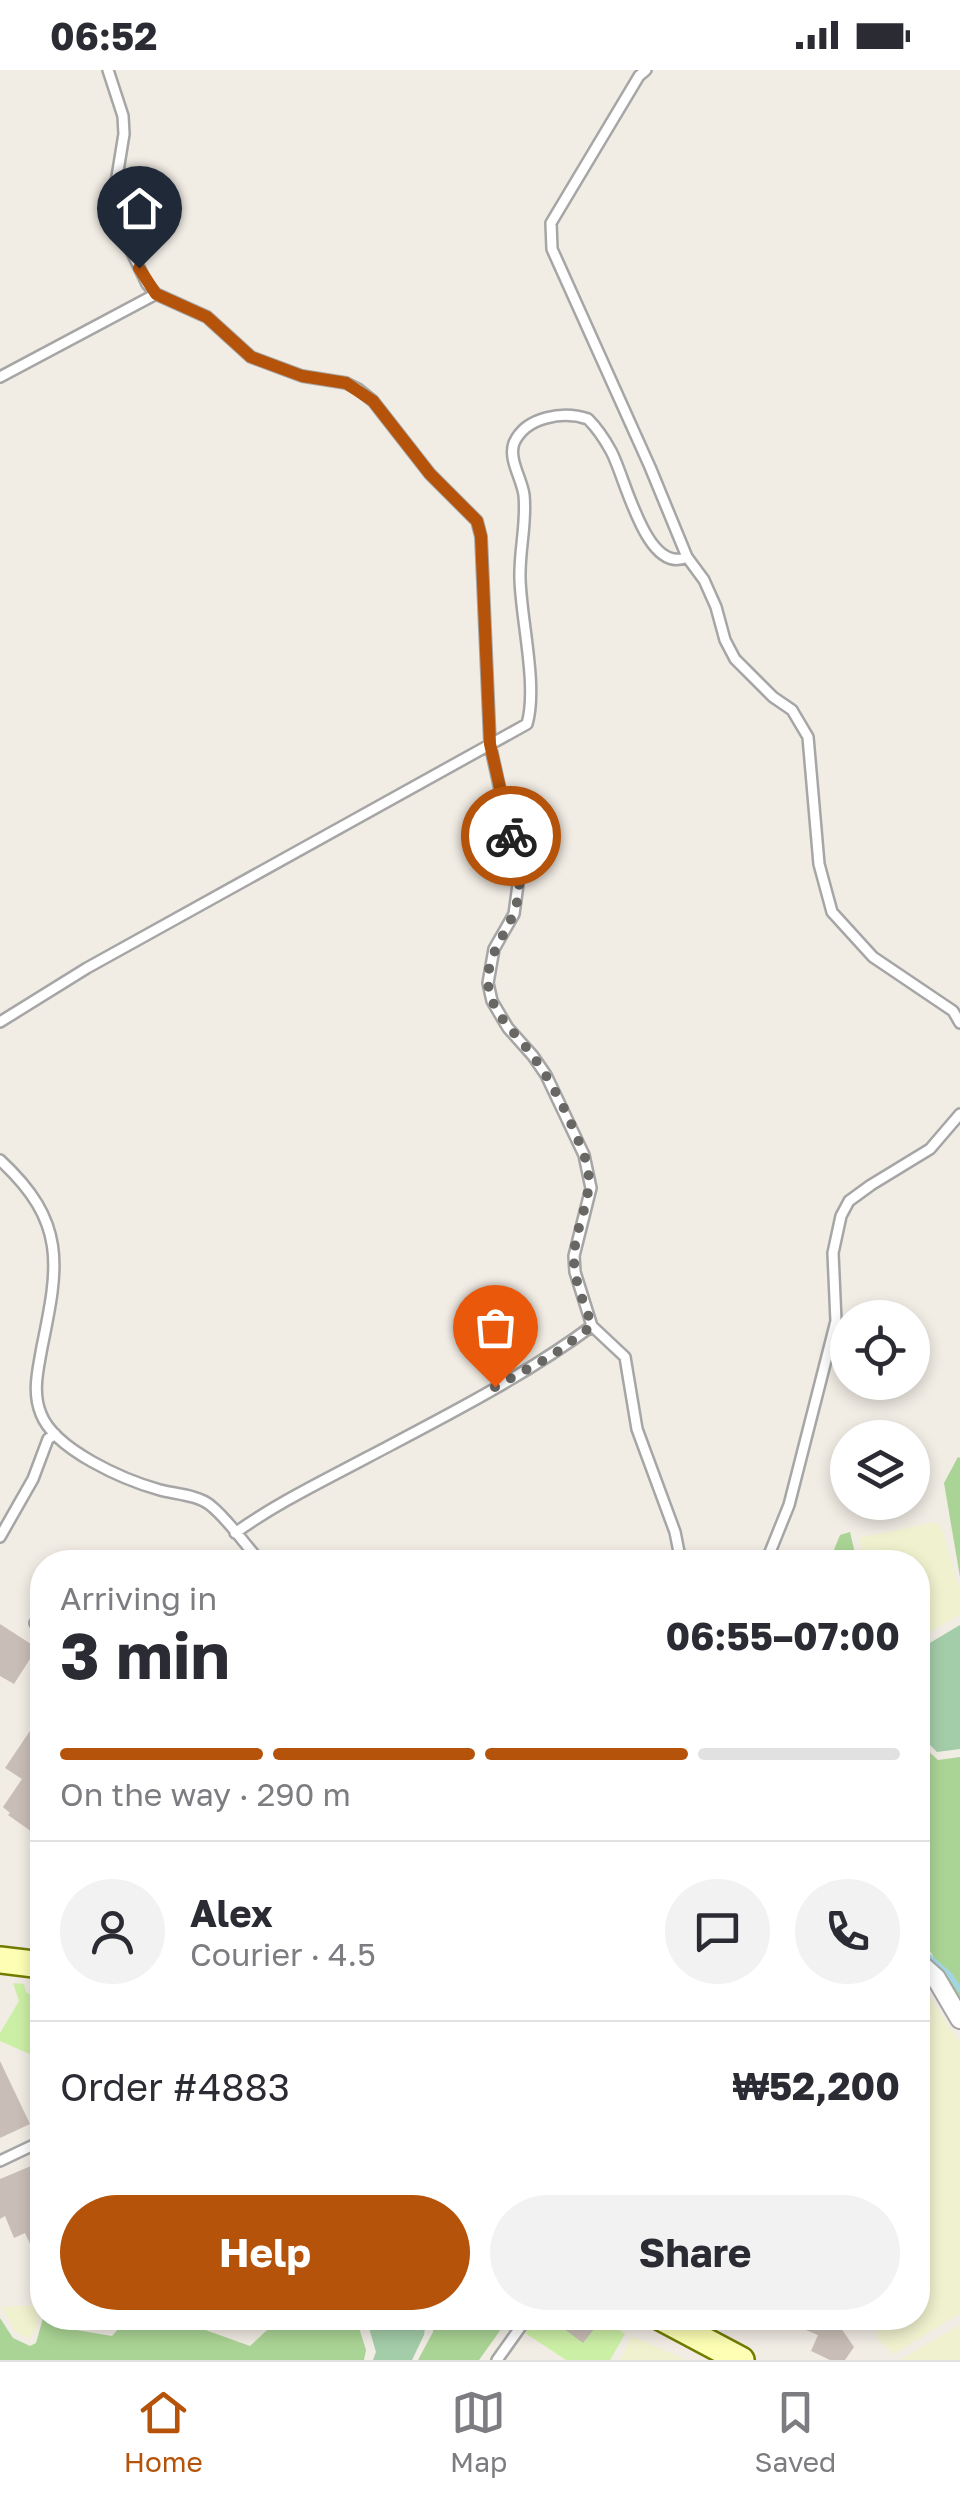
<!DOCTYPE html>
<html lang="en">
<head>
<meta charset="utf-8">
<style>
  :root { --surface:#fff; --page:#f2f2f3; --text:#2b2b33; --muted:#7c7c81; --line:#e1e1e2; --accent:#b45309 }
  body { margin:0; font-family:"Golos Text",sans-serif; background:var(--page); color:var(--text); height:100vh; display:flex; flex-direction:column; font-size:38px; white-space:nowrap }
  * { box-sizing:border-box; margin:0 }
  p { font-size:32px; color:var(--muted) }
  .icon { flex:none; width:55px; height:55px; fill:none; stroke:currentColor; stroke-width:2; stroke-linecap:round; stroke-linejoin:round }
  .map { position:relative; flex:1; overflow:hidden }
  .drawer { position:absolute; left:30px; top:1480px; width:900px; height:780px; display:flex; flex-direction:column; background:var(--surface); border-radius:40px; box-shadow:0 5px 15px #0003 }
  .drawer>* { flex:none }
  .tools { position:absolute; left:830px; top:1230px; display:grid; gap:20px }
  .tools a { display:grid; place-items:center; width:100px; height:100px; border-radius:50%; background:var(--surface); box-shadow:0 5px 15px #0003; font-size:50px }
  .pin { position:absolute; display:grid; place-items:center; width:85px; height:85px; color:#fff; margin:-102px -42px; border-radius:50% 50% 50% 0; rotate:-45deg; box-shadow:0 0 10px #0007 }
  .pin .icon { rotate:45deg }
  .courier { position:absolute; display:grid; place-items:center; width:100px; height:100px; margin:-50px; border:8px solid #b45309; border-radius:50%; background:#fff; color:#222; box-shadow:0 2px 12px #0007 }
  .head em { font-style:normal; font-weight:700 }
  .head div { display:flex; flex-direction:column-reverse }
  .head { display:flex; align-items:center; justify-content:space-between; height:170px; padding:0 30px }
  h1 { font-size:65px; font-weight:700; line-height:75px }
  .bar { display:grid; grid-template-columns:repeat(4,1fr); gap:15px 10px; align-content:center; height:120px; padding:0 30px }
  .bar i { height:12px; border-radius:8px; background:var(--line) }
  .bar .on { background:var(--accent) }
  .bar p { grid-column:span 4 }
  .line { display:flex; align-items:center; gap:25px; padding:0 30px; border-top:2px solid var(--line) }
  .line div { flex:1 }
  .round { display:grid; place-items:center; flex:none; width:105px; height:105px; border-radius:52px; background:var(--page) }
  .button { display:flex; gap:20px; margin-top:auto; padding:20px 30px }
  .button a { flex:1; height:115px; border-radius:60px; background:var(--accent); color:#fff; font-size:40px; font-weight:700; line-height:115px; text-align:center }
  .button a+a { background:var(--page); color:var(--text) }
  .status { display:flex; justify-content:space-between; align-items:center; height:70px; padding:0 50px; background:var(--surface); direction:ltr }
  .status svg { height:28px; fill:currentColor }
  .tab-bar { display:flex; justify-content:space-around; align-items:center; height:140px; border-top:2px solid var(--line); background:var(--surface); font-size:28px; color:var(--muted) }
  .tab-bar a { display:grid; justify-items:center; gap:5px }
  .tab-bar .on { color:var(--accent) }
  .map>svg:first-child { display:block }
</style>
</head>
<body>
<div class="status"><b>06:52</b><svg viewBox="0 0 49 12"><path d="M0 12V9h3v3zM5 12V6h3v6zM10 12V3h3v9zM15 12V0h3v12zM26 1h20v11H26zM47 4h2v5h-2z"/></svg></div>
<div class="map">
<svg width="960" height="2290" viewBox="0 0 960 2290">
  <rect width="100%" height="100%" fill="#f1ece4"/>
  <!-- farmland -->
  <path fill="#f0f1ce" d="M 935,1452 L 941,1457 L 960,1521 L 960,1544 L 918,1570 L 918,1492 L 866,1492 L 859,1468 Z
    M 918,1908 L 960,1974 L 960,2243 L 894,2284 L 879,2271 L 873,2248 L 918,2248 Z
    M 39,2235 L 36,2260 L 29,2269 L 16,2262 L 1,2237 Z
    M 960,2255 L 960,2290 L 900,2290 Z
    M 632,2266 L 686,2290 L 620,2290 Z"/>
  <!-- grass -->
  <path fill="#ccefa6" d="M 13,1913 L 24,1914 L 26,1922 L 42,1933 L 42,1979 L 32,1985 L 0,1971 L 0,1963 L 19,1931 Z
    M 537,2248 L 603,2248 L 625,2264 L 610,2290 L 566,2290 L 525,2263 Z"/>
  <!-- forest -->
  <path fill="#aad495" d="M 958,1387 L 960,1388 L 960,1507 L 944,1413 Z
    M 850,1462 L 857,1492 L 829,1492 L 840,1465 Z
    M 918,1672 L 938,1690 L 960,1687 L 960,1931 L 930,1881 L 918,1870 Z
    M 0,2248 L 13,2268 L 30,2276 L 36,2273 L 43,2248 L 73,2248 L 76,2260 L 112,2266 L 128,2248 L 172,2248 L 250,2276 L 280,2248 L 360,2248 L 364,2251 L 360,2261 L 366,2280 L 364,2290 L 0,2290 Z
    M 433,2248 L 509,2248 L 479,2290 L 418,2290 L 433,2262 Z"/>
  <!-- cemetery -->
  <path fill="#a3cca8" d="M 960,1555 L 960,1679 L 937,1682 L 918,1663 L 918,1580 Z
    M 378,2248 L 416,2248 L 426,2252 L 424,2265 L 412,2290 L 373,2290 L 376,2282 L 369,2258 Z"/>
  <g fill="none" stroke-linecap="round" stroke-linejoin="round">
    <!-- stream -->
    <path stroke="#a1d6e2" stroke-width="5" d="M 918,1877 L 950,1905 L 960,1920"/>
  </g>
  <!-- building -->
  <path fill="#c9beb7" d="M 0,1554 L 37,1578 L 14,1614 L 0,1606 Z
    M 42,1643 L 42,1754 L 35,1764 L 8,1745 L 10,1743 L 3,1737 L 22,1709 L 5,1698 Z
    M 0,1991 L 30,2054 L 0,2068 Z
    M 31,2096 L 38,2113 L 42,2111 L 42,2200 L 25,2163 L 14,2168 L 5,2146 L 0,2149 L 0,2109 Z
    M 567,2248 L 603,2248 L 583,2273 L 560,2256 Z
    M 776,2248 L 834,2248 L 854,2277 L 845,2290 L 830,2290 L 811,2281 L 818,2265 Z"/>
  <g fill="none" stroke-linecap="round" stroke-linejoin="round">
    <!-- lane casing -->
    <g stroke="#a6a6a6" stroke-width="14">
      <path id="lane" d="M 108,0 L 123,46 L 124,64 L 116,113 L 118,138 L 125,168 L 147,214 L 156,224 L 207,247 L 251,287 L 302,306 L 346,313 L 358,319 L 373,331 L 430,404 L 477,451 L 481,467 L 490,674 L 519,807 L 514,844 L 494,879 L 488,913 L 492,931 L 508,958 L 533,986 L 546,1005 L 584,1085 L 591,1118 L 574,1186 L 575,1202 L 592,1256 L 625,1287 L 637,1359 L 675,1462 L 681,1492
        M 646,0 L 639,6 L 551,153 L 552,179 L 650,397 L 687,487 L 704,510 L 716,537 L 725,570 L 735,589 L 773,627 L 792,640 L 808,667 L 819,794 L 832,842 L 873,887 L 953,941 L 960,953
        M 0,307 L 156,224
        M 0,952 L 87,898 L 527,654 C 538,616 521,550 520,509 C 519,480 527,454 524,425 C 522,409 508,389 514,373 C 526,346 564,341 588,349 C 597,358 605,370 611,381 C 625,406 646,506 687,487
        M 0,1090 C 67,1152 59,1195 42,1277 C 38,1300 32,1322 41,1344 C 55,1380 124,1410 160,1420 C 175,1424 198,1425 210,1435 C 229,1450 244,1474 261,1492
        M 235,1463 C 277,1433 323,1411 368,1387 C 444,1347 523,1307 592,1256
        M 0,1467 L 33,1409 L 48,1369 L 55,1364
        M 766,1492 L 789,1435 L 836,1251 L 833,1183 L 841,1146 L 849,1131 L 871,1115 L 930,1079 L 960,1044
        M 35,1553 L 42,1558
        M 0,2091 L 42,2071
        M 497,2290 L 527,2248"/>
    </g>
    <!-- street casing -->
    <g stroke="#a6a6a6" stroke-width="22">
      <path id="street" d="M 918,1892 L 936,1908 L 960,1949"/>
    </g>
    <!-- secondary casing -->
    <g stroke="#727c00" stroke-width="30">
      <path id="secondary" d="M 0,1890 L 42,1895
        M 662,2248 L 741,2290"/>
    </g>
    <!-- lane -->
    <use href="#lane" stroke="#fff" stroke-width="9"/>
    <!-- street -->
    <use href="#street" stroke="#fff" stroke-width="18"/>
    <!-- secondary -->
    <use href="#secondary" stroke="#feffb4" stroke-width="25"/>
  </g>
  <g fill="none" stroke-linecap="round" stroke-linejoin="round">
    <!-- done -->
    <path stroke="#686764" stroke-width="10" stroke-dasharray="0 18" d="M 495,1317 L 553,1285 L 592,1256 C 585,1235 574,1212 574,1189 C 574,1152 599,1123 584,1085 C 572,1053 555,1017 535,989 C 519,965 490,945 488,912 C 487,879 514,858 518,826 C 522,807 515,785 511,766"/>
    <!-- route -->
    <path stroke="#b45309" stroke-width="12" d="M 139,198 L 156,224 L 207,247 L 251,287 L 302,306 L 346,313 L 373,331 L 430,404 L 477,451 L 481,466 L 490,674 L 511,766"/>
  </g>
</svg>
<div class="tools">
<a><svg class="icon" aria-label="locate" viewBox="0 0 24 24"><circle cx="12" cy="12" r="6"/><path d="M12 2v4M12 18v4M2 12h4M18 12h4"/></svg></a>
<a><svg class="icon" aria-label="layers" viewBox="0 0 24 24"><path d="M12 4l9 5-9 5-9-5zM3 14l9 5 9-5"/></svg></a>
</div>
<div class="pin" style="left:495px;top:1317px;background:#ea580c"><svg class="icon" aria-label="bag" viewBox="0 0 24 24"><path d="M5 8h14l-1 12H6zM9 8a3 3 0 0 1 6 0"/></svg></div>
<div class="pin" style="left:139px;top:198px;background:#1f2937"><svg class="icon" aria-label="home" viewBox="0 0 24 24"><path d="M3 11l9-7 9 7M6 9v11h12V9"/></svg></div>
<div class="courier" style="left:511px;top:766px"><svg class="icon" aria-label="bike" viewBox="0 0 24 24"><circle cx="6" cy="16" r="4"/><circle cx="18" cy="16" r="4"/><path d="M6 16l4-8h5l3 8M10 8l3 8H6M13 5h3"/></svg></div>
<section class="drawer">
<div class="head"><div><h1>3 min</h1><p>Arriving in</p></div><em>06:55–07:00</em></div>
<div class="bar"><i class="on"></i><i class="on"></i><i class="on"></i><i></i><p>On the way · 290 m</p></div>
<div class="line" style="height:180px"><a class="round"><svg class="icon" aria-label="person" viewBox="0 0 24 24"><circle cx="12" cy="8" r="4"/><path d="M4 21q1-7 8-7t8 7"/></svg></a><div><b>Alex</b><p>Courier · 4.5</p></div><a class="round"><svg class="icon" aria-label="chat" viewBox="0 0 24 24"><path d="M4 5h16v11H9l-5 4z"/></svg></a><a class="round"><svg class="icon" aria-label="phone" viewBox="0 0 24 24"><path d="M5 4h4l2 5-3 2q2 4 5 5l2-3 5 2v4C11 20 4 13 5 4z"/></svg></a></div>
<div class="line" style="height:130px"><div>Order #4883</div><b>₩52,200</b></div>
<div class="button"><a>Help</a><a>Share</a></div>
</section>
</div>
<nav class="tab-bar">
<a class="on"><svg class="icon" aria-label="home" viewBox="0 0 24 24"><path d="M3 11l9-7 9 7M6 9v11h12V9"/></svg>Home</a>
<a><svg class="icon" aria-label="map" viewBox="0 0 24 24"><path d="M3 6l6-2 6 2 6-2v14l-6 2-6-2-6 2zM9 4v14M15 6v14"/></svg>Map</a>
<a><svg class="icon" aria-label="saved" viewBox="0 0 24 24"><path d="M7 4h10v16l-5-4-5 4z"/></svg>Saved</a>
</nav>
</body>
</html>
